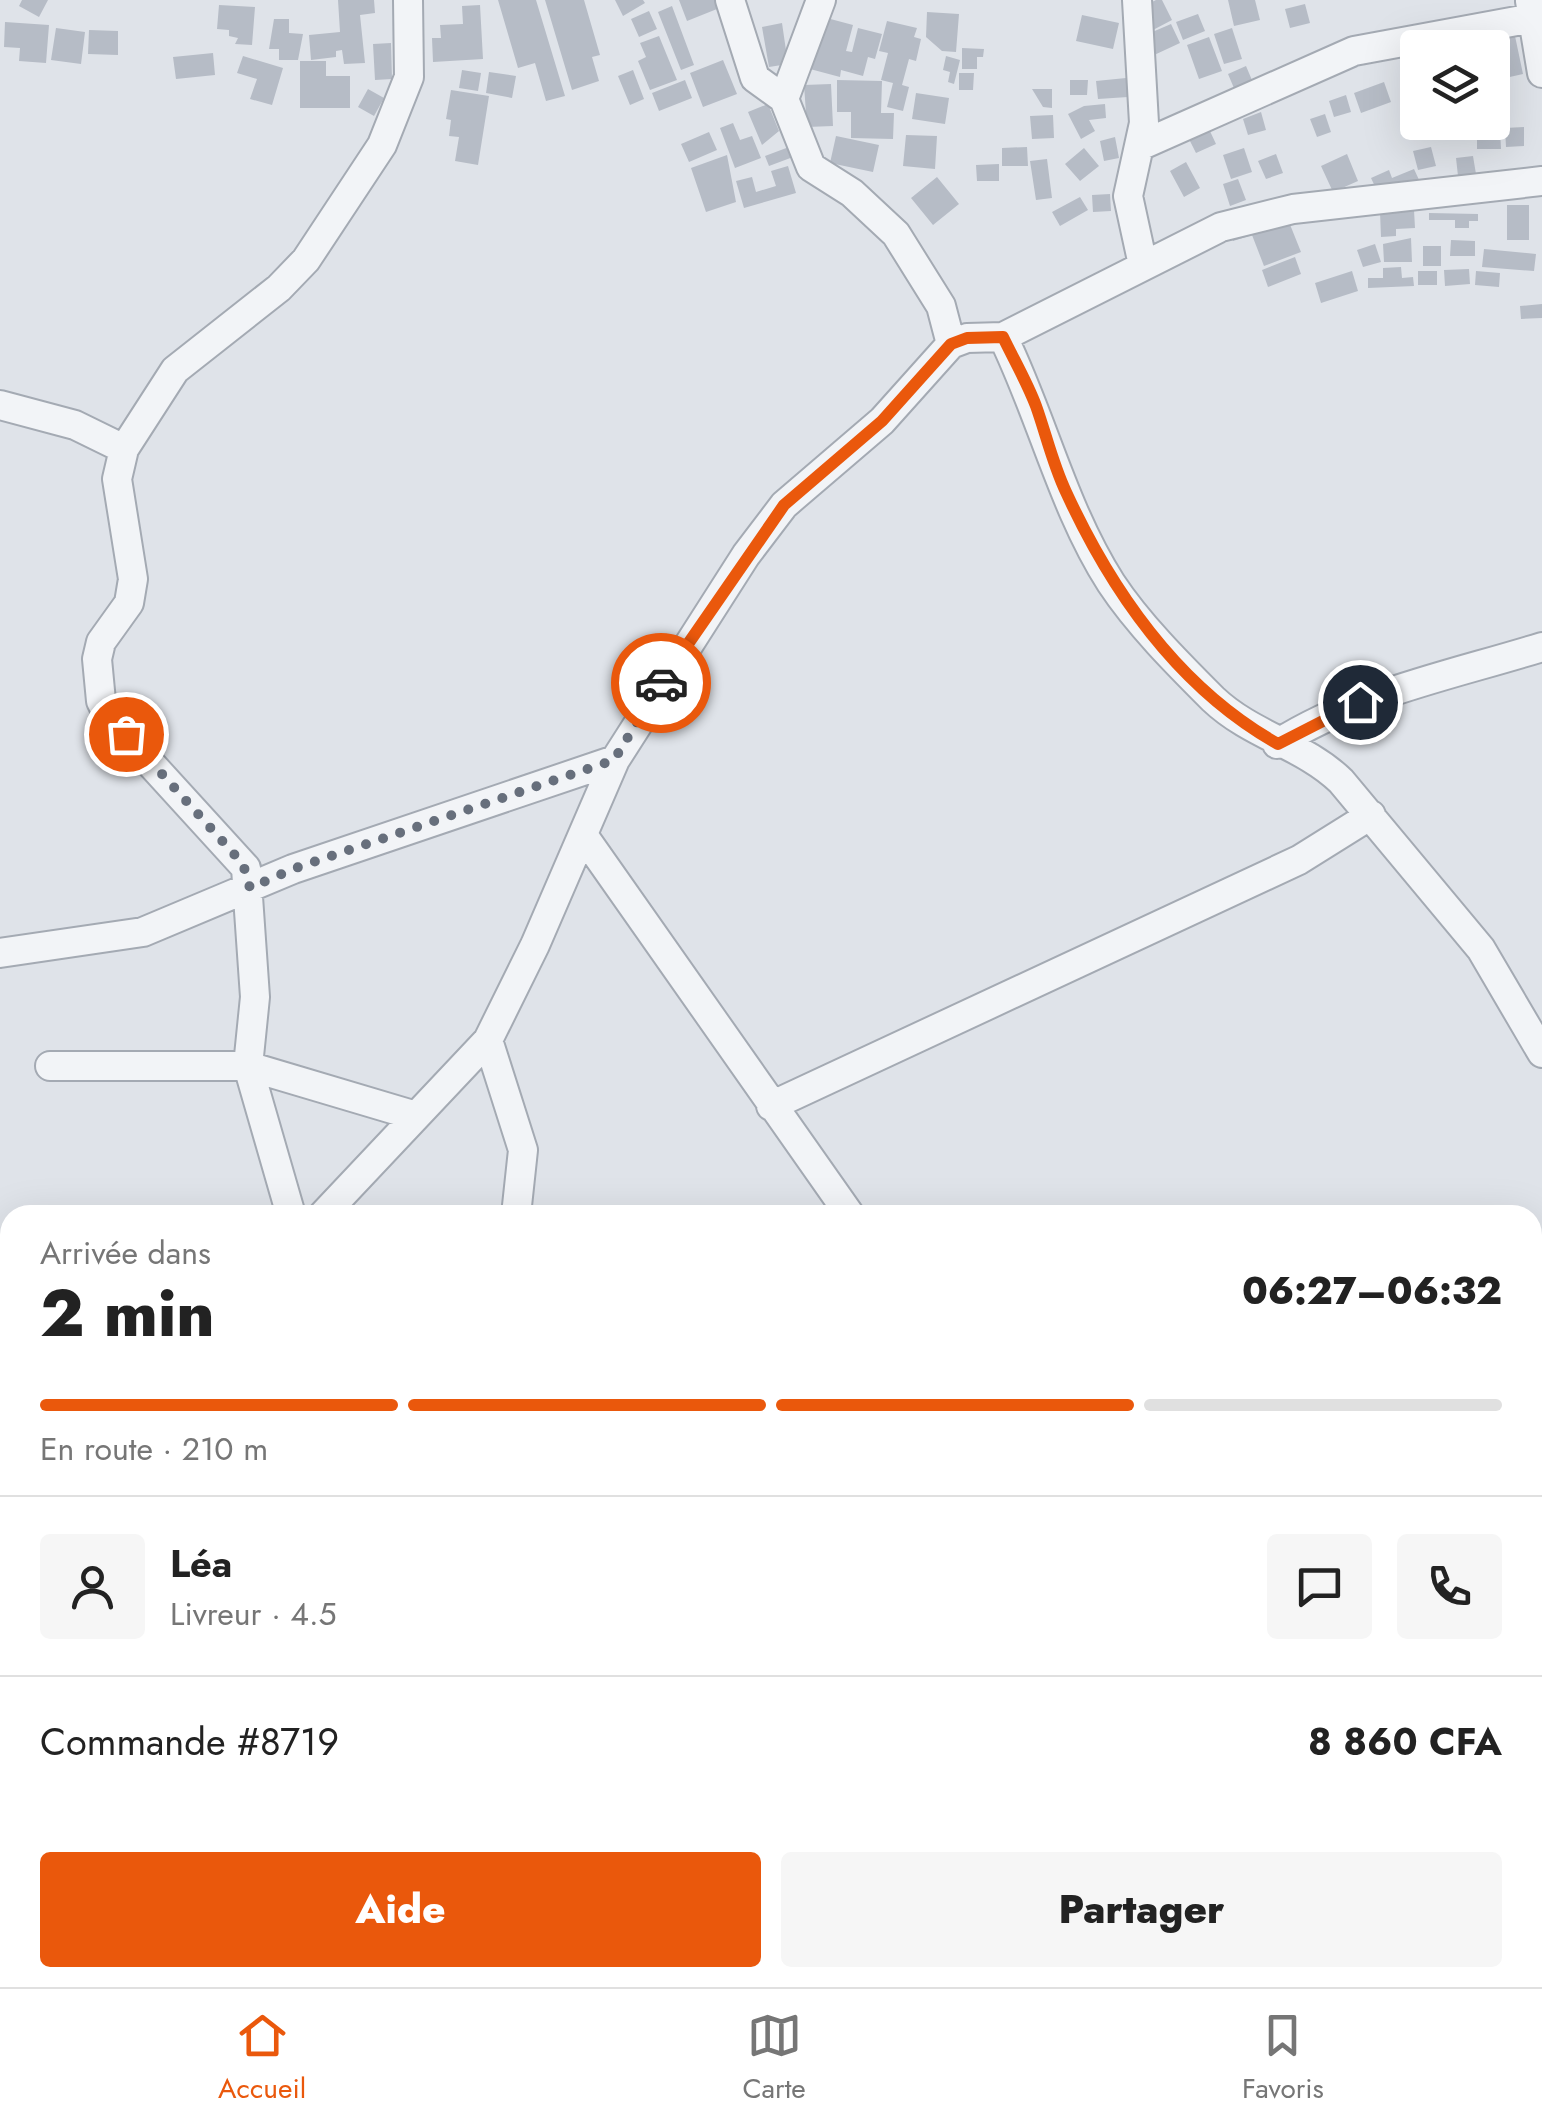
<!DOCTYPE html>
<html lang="fr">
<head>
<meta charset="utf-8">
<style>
  :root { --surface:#fff; --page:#f6f6f6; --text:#222; --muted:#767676; --line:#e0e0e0; --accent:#ea580c }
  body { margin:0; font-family:Jost,sans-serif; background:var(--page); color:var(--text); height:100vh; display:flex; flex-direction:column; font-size:38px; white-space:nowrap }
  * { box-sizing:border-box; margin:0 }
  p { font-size:32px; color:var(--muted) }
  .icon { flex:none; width:55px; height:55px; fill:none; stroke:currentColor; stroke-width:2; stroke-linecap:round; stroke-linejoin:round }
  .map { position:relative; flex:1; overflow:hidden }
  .drawer { position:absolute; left:0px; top:1205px; width:1542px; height:782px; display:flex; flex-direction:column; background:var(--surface); border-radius:30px 30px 0 0; box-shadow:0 10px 40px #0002 }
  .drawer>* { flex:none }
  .buttons { position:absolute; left:1400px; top:30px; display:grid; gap:20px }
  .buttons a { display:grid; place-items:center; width:110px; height:110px; border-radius:10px; background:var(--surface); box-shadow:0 10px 40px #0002; font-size:50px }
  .pin { position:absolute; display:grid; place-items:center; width:85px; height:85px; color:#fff; margin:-42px; border:5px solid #fff; border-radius:50%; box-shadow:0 2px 10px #0007 }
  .courier { position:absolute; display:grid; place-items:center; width:100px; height:100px; margin:-50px; border:8px solid #ea580c; border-radius:50%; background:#fff; color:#222; box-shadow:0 2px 12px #0007 }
  .head em { font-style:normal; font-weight:800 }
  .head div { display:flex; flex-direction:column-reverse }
  .head { display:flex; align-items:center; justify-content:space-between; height:170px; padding:0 40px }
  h1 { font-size:65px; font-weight:800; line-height:75px }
  .bar { display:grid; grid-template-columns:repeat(4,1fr); gap:15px 10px; align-content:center; height:120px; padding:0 40px }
  .bar i { height:12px; border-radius:8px; background:var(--line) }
  .bar .on { background:var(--accent) }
  .bar p { grid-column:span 4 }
  .line { display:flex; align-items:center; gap:25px; padding:0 40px; border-top:2px solid var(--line) }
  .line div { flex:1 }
  .round { display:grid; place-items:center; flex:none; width:105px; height:105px; border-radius:10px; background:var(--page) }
  .primary-button { display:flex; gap:20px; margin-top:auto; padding:20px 40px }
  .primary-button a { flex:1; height:115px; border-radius:10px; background:var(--accent); color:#fff; font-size:40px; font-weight:800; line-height:115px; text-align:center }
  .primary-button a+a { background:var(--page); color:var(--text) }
  .tab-bar { display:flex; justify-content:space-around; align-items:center; height:140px; border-top:2px solid var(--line); background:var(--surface); font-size:28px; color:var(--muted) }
  .tab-bar a { display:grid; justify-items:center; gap:5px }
  .tab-bar .on { color:var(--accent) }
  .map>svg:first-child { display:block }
</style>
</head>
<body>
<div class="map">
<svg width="1542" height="1987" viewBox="0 0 1542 1987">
  <rect width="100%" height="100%" fill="#dfe3e9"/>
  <!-- building -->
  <path fill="#b6bcc6" d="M 22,0 L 48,0 L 39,17 L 19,6 Z
    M 338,0 L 374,0 L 375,13 L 360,15 L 365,63 L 344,64 L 342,50 L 336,51 L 336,57 L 311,60 L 309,35 L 340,32 Z
    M 498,0 L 536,0 L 565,96 L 546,101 L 535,63 L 518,68 Z
    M 545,0 L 584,0 L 600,55 L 592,57 L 599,81 L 572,90 Z
    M 615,0 L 643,0 L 645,3 L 623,16 Z
    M 679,0 L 719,0 L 722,7 L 687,21 Z
    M 1156,0 L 1162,0 L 1172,20 L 1153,30 L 1142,7 Z
    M 1228,0 L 1255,0 L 1260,20 L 1234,26 Z
    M 1305,4 L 1310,23 L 1290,28 L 1285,9 Z
    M 219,5 L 255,7 L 252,45 L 235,44 L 238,38 L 229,36 L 229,30 L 217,29 Z
    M 480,5 L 483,59 L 433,62 L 432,38 L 441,38 L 440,25 L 463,24 L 462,6 Z
    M 672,6 L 694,65 L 681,70 L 658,12 Z
    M 649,11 L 657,29 L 639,37 L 631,19 Z
    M 927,12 L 959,14 L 956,52 L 942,51 L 926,37 Z
    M 1198,14 L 1205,31 L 1183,40 L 1176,22 Z
    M 1082,15 L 1119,23 L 1113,49 L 1076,41 Z
    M 823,17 L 853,25 L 846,51 L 852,52 L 858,28 L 882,34 L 875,59 L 868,57 L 863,76 L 841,70 L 840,77 L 810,69 Z
    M 274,19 L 289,19 L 289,33 L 303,34 L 298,60 L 279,60 L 279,49 L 269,49 Z
    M 887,21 L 917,28 L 914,37 L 921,39 L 916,61 L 909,59 L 902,85 L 909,87 L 903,111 L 887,107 L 893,83 L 881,80 L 888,53 L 879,51 Z
    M 5,22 L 49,25 L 46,63 L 19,61 L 20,48 L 4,47 Z
    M 782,23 L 788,64 L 769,67 L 762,27 Z
    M 1171,24 L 1180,43 L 1152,56 L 1143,36 Z
    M 56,28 L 85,32 L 81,64 L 51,60 Z
    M 1232,28 L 1242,59 L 1224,64 L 1214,34 Z
    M 89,30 L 118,31 L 118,55 L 88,54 Z
    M 659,36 L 677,80 L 650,90 L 638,61 L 646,57 L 640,43 Z
    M 1515,36 L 1523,74 L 1492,81 L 1492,48 L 1476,44 Z
    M 1209,37 L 1222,71 L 1199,79 L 1187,45 Z
    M 391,43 L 392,79 L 375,80 L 373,44 Z
    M 962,48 L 984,49 L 983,57 L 977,57 L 977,69 L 962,69 Z
    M 213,53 L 215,75 L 176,79 L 173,57 Z
    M 243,56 L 283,68 L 272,105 L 250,99 L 257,79 L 237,73 Z
    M 946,56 L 960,60 L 954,84 L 948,82 L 950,72 L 943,70 Z
    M 723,60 L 737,94 L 703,107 L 690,73 Z
    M 300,61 L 326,61 L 326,76 L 350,76 L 350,108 L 300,108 Z
    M 1246,66 L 1257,92 L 1239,100 L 1228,74 Z
    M 462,70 L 481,73 L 478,91 L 459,88 Z
    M 633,70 L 644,99 L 630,105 L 618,76 Z
    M 489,72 L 516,76 L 512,98 L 486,93 Z
    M 959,73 L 974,73 L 973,90 L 959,90 Z
    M 1126,78 L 1128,97 L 1098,99 L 1096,81 Z
    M 685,80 L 692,98 L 659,111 L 652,93 Z
    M 837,80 L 882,81 L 881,113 L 894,113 L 893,139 L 851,138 L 851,112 L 837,112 Z
    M 1070,80 L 1088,80 L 1087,95 L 1070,95 Z
    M 1384,82 L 1391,102 L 1361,113 L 1354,93 Z
    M 831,84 L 833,126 L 807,127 L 804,85 Z
    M 368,89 L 384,98 L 374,116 L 358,107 Z
    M 1032,89 L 1052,89 L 1052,108 L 1043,107 Z
    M 451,90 L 489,96 L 478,165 L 455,161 L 459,137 L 449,136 L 451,120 L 446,119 Z
    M 916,93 L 949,98 L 945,124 L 912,119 Z
    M 1346,95 L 1351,112 L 1334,117 L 1329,101 Z
    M 768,104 L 779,131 L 762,145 L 748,112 Z
    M 1105,104 L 1106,118 L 1089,120 L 1095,131 L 1081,139 L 1068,114 L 1084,106 Z
    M 1261,112 L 1266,130 L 1248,135 L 1243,119 Z
    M 1325,114 L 1331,132 L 1317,137 L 1310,119 Z
    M 1053,115 L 1054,138 L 1032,139 L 1030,116 Z
    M 733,123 L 740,140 L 752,136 L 761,158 L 735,168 L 720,128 Z
    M 1524,127 L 1524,146 L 1506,147 L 1505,128 Z
    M 1477,128 L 1500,128 L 1501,149 L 1477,149 Z
    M 1209,129 L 1216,144 L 1196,153 L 1189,139 Z
    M 709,132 L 717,150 L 689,162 L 681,144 Z
    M 906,135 L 937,136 L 935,169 L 903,166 Z
    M 836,136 L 879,145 L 873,172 L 830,163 Z
    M 1115,137 L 1119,158 L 1104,161 L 1100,141 Z
    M 789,147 L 793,157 L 769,166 L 765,156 Z
    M 1027,147 L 1028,166 L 1002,166 L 1002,148 Z
    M 1431,147 L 1436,166 L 1418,170 L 1413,151 Z
    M 1084,148 L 1099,166 L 1080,181 L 1065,164 Z
    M 1244,148 L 1252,172 L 1231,179 L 1223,155 Z
    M 1276,154 L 1283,173 L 1266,179 L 1258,161 Z
    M 1347,154 L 1358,181 L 1333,192 L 1321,166 Z
    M 727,155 L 736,202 L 706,212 L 691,168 Z
    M 1473,156 L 1476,174 L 1458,176 L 1456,158 Z
    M 1047,159 L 1052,198 L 1036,200 L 1030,161 Z
    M 1186,162 L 1200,188 L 1184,197 L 1170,171 Z
    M 999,164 L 999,181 L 977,181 L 976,165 Z
    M 788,166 L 796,193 L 744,208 L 736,181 L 752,177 L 756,192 L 776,186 L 771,171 Z
    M 1414,169 L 1420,182 L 1381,199 L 1371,178 L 1389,170 L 1392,178 Z
    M 937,177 L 959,204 L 933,225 L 911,198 Z
    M 1238,179 L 1246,200 L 1230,206 L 1223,184 Z
    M 1110,194 L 1111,211 L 1093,212 L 1092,195 Z
    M 1080,197 L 1088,210 L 1060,226 L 1052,212 Z
    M 1507,205 L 1529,205 L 1529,240 L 1507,240 Z
    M 1414,210 L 1415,228 L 1396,229 L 1396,236 L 1381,237 L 1380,212 Z
    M 1285,212 L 1301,252 L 1264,266 L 1252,235 L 1233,241 L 1230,233 Z
    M 1429,213 L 1478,214 L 1478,221 L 1469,221 L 1469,228 L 1455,228 L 1455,220 L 1429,220 Z
    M 1411,238 L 1412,262 L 1384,262 L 1383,244 Z
    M 1451,240 L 1475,241 L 1475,256 L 1450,256 Z
    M 1375,244 L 1381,262 L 1363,267 L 1357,250 Z
    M 1423,246 L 1441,246 L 1441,266 L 1423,266 Z
    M 1484,249 L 1536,254 L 1534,271 L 1482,267 Z
    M 1295,257 L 1301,274 L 1268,287 L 1262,270 Z
    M 1401,267 L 1402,278 L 1413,277 L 1414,286 L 1368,288 L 1368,278 L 1383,278 L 1383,268 Z
    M 1469,269 L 1470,284 L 1445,286 L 1444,270 Z
    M 1352,271 L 1358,291 L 1321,303 L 1315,283 Z
    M 1418,271 L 1437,271 L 1437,285 L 1418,285 Z
    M 1476,271 L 1500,273 L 1499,287 L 1475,285 Z
    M 1542,304 L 1542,318 L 1521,319 L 1520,306 Z"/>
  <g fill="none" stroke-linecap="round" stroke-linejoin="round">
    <!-- minor casing -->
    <g stroke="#a4aab3" stroke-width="32">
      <path id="minor" d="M 1137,0 L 1144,123 L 1128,196 L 1143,265
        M 1530,1 L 1542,73
        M 784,99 L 821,0
        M 1142,145 L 1354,51 L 1533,18
        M 1003,337 L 1221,227 L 1293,209 L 1542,181
        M 951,344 L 967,338 L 1003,337 C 1042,417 1063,508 1111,583 C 1138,624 1178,664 1213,699 C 1252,736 1304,745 1341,781 L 1481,949 L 1542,1053
        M 0,405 L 75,425 L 124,449
        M 1277,744 C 1358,693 1452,675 1542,647
        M 583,835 L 850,1215
        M 0,953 L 143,932 L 293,869 L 615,760
        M 488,1040 L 523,1150 L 516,1215
        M 50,1066 L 248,1066 L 416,1116
        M 771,1106 L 1299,860 L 1371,815
        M 291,1215 L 248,1066 L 255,997 L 246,868 L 110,719 L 101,701 L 97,659 L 101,642 L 129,603 L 133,579 L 117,479 L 124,449 L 175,370 L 279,288 L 306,260 L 382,145 L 409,77 L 408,0
        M 323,1215 L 488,1040 L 535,945 L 615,760 L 746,555 L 784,505 L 882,421 L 951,344 L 941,306 L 896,234 L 852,193 L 811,167 L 784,99 L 755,78 L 730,0
        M 0,1459 L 10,1465
        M 1532,1510 L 1542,1509
        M 0,1776 L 10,1759
        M 619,1978 L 632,1987
        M 927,1978 L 932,1987
        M 751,1987 L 760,1978"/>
    </g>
    <!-- minor -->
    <use href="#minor" stroke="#f2f4f7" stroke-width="28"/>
  </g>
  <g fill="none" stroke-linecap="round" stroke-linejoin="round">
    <!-- done -->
    <path stroke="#676f7c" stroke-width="10" stroke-dasharray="0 18" d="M 126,734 L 243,864 L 250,888 L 293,869 L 614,760 L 661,683"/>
    <!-- route -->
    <path stroke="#ea580c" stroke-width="12" d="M 661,683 L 784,505 L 882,421 L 951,344 L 967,338 L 1003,337 C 1014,360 1027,382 1036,406 C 1046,434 1053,465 1066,492 C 1112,592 1180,689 1278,744 L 1360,702"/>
  </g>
</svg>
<div class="buttons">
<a><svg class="icon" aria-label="layers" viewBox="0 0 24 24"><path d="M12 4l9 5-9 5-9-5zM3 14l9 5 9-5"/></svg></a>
</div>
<div class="pin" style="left:126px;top:734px;background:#ea580c"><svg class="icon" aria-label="bag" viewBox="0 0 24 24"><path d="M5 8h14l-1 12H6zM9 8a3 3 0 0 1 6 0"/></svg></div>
<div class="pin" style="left:1360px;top:702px;background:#1f2937"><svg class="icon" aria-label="home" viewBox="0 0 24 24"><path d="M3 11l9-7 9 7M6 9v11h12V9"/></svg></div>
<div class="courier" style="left:661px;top:683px"><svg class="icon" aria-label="car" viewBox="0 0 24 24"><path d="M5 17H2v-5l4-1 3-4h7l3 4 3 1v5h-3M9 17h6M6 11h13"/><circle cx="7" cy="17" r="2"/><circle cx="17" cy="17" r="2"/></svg></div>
<section class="drawer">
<div class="head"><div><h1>2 min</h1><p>Arrivée dans</p></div><em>06:27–06:32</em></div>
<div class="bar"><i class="on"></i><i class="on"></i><i class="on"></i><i></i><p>En route · 210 m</p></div>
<div class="line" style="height:180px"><a class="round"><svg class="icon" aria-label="person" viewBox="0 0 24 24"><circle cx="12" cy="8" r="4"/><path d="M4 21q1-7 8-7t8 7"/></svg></a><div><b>Léa</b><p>Livreur · 4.5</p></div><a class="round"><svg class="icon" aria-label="chat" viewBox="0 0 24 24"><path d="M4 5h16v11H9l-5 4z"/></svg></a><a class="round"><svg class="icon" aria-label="phone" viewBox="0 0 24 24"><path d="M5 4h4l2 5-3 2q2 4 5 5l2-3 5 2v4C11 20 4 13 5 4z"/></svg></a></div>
<div class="line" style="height:130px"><div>Commande #8719</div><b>8 860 CFA</b></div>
<div class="primary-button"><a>Aide</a><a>Partager</a></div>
</section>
</div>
<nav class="tab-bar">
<a class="on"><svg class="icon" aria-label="home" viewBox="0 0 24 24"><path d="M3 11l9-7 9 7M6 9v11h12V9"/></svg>Accueil</a>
<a><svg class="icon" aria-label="map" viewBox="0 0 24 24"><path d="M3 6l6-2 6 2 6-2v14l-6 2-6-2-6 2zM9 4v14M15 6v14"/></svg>Carte</a>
<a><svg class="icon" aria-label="saved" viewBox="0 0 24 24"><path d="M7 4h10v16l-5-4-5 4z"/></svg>Favoris</a>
</nav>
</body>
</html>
